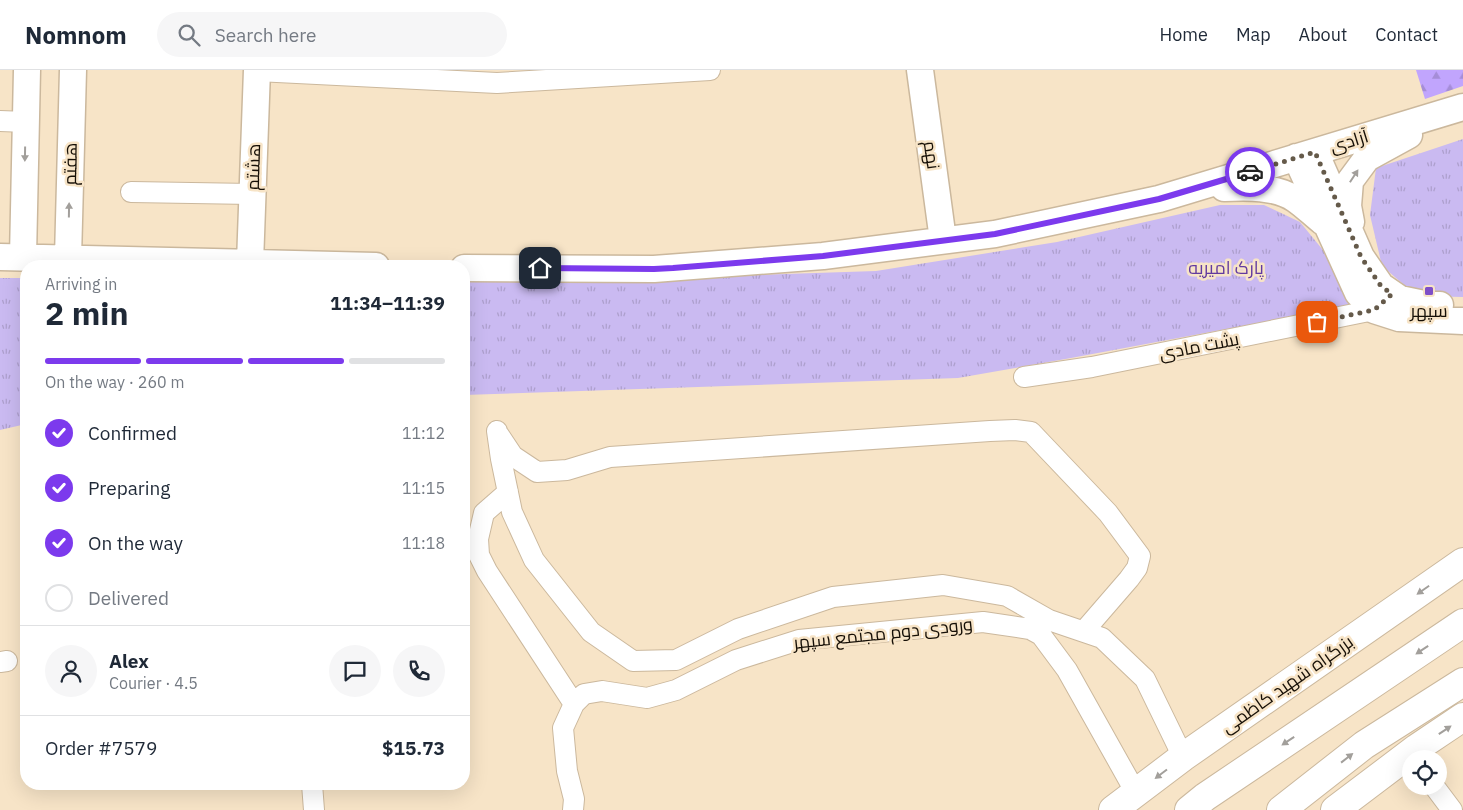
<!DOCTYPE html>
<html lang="en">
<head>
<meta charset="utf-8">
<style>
  :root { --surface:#fff; --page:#f6f6f7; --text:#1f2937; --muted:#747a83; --line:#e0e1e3; --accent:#7c3aed }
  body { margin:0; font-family:"IBM Plex Sans",Cairo,sans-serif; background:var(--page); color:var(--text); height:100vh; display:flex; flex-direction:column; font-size:19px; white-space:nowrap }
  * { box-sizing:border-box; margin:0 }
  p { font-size:16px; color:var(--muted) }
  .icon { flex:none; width:28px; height:28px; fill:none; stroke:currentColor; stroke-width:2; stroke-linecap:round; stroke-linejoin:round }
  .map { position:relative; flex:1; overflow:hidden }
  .details { position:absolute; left:20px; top:190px; width:450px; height:530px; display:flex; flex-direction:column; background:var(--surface); border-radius:20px; box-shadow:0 5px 20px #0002 }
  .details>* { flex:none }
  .fabs { position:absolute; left:1402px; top:680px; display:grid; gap:10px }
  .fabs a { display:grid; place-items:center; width:45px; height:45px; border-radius:50%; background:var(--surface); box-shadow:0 5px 20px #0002; font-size:25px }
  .pin { position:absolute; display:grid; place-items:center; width:42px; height:42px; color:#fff; margin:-21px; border-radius:10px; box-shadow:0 2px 8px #0006 }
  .courier { position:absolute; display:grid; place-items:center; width:50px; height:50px; margin:-25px; border:4px solid #7c3aed; border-radius:50%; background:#fff; color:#222; box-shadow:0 1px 6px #0007 }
  .summary em { font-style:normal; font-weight:700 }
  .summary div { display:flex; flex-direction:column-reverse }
  .summary { display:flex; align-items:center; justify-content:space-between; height:85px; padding:0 25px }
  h1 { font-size:32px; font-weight:700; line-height:38px }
  .bar { display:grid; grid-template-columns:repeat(4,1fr); gap:8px 5px; align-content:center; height:60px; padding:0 25px }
  .bar i { height:6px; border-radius:4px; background:var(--line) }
  .bar .active { background:var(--accent) }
  .bar p { grid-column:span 4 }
  .line { display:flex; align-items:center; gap:12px; padding:0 25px; border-top:1px solid var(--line) }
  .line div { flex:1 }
  .round { display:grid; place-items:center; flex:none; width:52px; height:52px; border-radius:26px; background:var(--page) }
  ol { padding:0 25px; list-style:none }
  li { display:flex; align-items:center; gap:15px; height:55px }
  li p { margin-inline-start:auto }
  li .icon { padding:5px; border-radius:50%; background:var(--accent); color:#fff; stroke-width:4 }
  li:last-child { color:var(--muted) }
  li i { width:28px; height:28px; border:2px solid var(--line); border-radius:50% }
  header { display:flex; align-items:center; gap:30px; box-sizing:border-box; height:70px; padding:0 25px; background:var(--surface); border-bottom:1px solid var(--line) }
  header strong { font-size:24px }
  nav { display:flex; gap:28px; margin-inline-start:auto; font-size:18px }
  .search { width:350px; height:45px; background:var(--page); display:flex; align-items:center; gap:12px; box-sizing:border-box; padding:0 18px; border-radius:28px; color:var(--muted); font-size:19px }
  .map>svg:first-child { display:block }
</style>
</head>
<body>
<header>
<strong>Nomnom</strong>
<div class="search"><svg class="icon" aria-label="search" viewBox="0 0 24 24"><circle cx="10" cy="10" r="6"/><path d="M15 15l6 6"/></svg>Search here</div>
<nav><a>Home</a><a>Map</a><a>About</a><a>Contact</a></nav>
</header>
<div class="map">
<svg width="1463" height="740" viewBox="0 0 1463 740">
  <defs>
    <pattern id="grass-tufts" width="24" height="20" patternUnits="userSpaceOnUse" patternTransform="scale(1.25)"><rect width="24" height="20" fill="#cabaf1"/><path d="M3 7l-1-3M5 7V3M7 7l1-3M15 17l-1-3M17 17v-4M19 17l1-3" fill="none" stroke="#ad9fcd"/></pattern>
    <pattern id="forest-firs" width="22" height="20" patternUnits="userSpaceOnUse" patternTransform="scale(1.25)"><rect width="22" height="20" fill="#c1a5fd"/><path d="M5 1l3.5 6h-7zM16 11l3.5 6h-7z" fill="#a58dd7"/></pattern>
  </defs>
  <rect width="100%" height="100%" fill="#f7e4c7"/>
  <!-- grass -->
  <path fill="url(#grass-tufts)" d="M 1463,69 L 1463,227 L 1417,226 L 1382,196 L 1370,145 L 1376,98 Z
    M 1220,135 L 1264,135 L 1300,152 L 1327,185 L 1356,235 L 1071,288 L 958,308 L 464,325 L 464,211 L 537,212 L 876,201 L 1057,172 Z
    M 0,208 L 26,208 L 26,354 L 0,360 Z"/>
  <!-- forest -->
  <path fill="url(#forest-firs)" d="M 1416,0 L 1463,0 L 1463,16 L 1425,29 Z"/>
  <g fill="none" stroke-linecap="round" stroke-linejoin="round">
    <!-- minor casing -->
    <g stroke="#cbb89d" stroke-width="22">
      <path id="minor" d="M 257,1 L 497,13 L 710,0
        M 0,51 L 26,52
        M 131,122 L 252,124
        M 1024,307 L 1092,297 L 1374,240
        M 497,361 L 501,389 L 512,442 L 534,490 L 591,562 L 633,591 L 676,590 L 738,559 L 833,527 L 943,515 L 1007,526 L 1049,550 L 1102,568 L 1145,609 L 1183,687
        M 499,365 L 513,386 L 537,402 L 567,400 L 610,387 L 990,361 L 1015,360 L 1031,362 L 1108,443 L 1140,486 L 1137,498 L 1129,509 L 1084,561
        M 508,422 L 484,443 L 478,469 L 479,485 L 487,501 L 574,634
        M 0,592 L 7,591
        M 312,714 L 314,740
        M 1434,716 L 1452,740
        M 573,740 L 574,729 L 567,701 L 563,658 L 574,634 L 584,624 L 602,621 L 647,628 L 676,620 L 736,590 L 799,570 L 983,552 L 1030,559 L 1041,565 L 1067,600 L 1136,723"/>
    </g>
    <!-- tertiary casing -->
    <g stroke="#cbb89d" stroke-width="29">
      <path id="tertiary" d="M 920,0 L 943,170
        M 1315,82 L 1361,187 L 1381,216 L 1400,229 L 1429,235 L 1440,235
        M 1296,87 L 1358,223 L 1374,240 L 1399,248 L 1463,251
        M 1224,118 C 1247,117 1275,116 1295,129 C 1304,135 1313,144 1323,152
        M 1351,152 L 1348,136 L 1350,111 L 1367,88 L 1409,65
        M 0,187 L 376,196
        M 23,187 L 27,0
        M 68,188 L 73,0
        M 250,193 L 257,0
        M 464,198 L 654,199 L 823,186 L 995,164 L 1159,129 L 1463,37"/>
    </g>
    <!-- primary casing -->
    <g stroke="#cbb89d" stroke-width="30">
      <path id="primary" d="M 1113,740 L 1183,687 L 1463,492
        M 1335,740 L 1417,678 L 1463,647"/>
    </g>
    <!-- trunk casing -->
    <g stroke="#cbb89d" stroke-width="30">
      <path id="trunk" d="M 1189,740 L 1205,727 L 1463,553
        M 1281,740 L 1364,675 L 1463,612"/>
    </g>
    <!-- minor -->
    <use href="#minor" stroke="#fff" stroke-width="20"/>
    <!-- tertiary -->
    <use href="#tertiary" stroke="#fff" stroke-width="26"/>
    <!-- primary -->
    <use href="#primary" stroke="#fff" stroke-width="28"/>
    <!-- trunk -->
    <use href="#trunk" stroke="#fff" stroke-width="28"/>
  </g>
  <!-- one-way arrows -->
  <defs><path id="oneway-solid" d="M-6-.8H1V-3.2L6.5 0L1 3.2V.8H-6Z" transform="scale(1.25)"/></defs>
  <g fill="#a29f9b">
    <use href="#oneway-solid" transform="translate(25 84) rotate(91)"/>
    <use href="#oneway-solid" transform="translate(1354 106) rotate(-57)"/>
    <use href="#oneway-solid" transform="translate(69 140) rotate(-89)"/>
    <use href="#oneway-solid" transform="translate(1423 520) rotate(145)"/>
    <use href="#oneway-solid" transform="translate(1422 580) rotate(146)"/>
    <use href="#oneway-solid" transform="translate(1445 660) rotate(-34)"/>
    <use href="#oneway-solid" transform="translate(1288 671) rotate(146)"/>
    <use href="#oneway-solid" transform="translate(1347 688) rotate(-38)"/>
    <use href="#oneway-solid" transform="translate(1161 704) rotate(143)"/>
  </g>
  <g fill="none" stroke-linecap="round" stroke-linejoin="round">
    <!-- done -->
    <path stroke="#655a4a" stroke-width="5" stroke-dasharray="0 9" d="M 1250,102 L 1315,82 L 1361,187 L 1381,216 L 1392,224 L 1374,240 L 1317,252"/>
    <!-- route -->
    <path stroke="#7c3aed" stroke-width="6" d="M 540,198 L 654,199 L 673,198 L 823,186 L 995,164 L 1159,129 L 1250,102"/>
  </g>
  <!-- markers -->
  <rect fill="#7e4fc8" stroke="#f7e4c7" stroke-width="2" x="1424" y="216" width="10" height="10" rx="2.5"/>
  <g text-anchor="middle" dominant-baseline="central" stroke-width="5" stroke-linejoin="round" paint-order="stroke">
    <!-- street labels -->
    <g font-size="18" fill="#160f06" stroke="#f7e4c7">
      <text transform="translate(1349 71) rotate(-17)">آزادی</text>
      <text transform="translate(932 85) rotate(82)">نهم</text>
      <text transform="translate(70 94) rotate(-89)">هفتم</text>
      <text transform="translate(253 97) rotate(-88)">هشتم</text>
      <text transform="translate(1199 276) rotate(-11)">پشت مادی</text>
      <text transform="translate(883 563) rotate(-6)">ورودی دوم مجتمع سپهر</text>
      <text transform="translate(1287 614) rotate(-35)">بزرگراه شهید کاظمی</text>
    </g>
    <!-- park labels -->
    <g font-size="18" fill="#623a9f" stroke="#f7e4c7">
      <text x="1226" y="197">پارک امیریه</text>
    </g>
    <!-- poi labels -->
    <g font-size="18" fill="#160f06" stroke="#f7e4c7">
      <text x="1429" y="240">سپهر</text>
    </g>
  </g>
</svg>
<div class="fabs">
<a><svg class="icon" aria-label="locate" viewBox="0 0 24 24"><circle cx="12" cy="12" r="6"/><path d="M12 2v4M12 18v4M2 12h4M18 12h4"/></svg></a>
</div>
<div class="pin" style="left:1317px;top:252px;background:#ea580c"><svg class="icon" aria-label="bag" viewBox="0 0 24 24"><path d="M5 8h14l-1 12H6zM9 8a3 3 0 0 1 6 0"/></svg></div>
<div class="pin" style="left:540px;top:198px;background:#1f2937"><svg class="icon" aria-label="home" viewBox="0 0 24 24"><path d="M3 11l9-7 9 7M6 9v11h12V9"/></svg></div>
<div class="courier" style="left:1250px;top:102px"><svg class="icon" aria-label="car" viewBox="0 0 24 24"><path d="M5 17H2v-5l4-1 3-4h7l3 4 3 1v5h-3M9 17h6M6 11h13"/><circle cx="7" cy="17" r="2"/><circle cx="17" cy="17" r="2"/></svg></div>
<section class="details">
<div class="summary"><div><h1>2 min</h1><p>Arriving in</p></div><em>11:34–11:39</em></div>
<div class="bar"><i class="active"></i><i class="active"></i><i class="active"></i><i></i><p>On the way · 260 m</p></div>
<ol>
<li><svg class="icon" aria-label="check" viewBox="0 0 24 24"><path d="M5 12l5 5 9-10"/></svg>Confirmed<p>11:12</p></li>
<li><svg class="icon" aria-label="check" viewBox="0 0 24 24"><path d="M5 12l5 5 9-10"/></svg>Preparing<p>11:15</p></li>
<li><svg class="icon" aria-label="check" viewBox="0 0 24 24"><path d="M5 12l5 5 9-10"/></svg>On the way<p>11:18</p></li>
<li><i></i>Delivered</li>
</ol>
<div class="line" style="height:90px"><a class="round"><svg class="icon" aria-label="person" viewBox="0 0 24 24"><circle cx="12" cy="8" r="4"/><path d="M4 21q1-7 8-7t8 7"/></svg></a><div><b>Alex</b><p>Courier · 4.5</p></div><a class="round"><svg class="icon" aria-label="chat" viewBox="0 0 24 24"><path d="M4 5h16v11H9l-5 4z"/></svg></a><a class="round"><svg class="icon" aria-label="phone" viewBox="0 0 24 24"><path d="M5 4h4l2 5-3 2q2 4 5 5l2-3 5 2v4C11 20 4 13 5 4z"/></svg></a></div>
<div class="line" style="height:65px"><div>Order #7579</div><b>$15.73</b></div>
</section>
</div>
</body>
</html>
